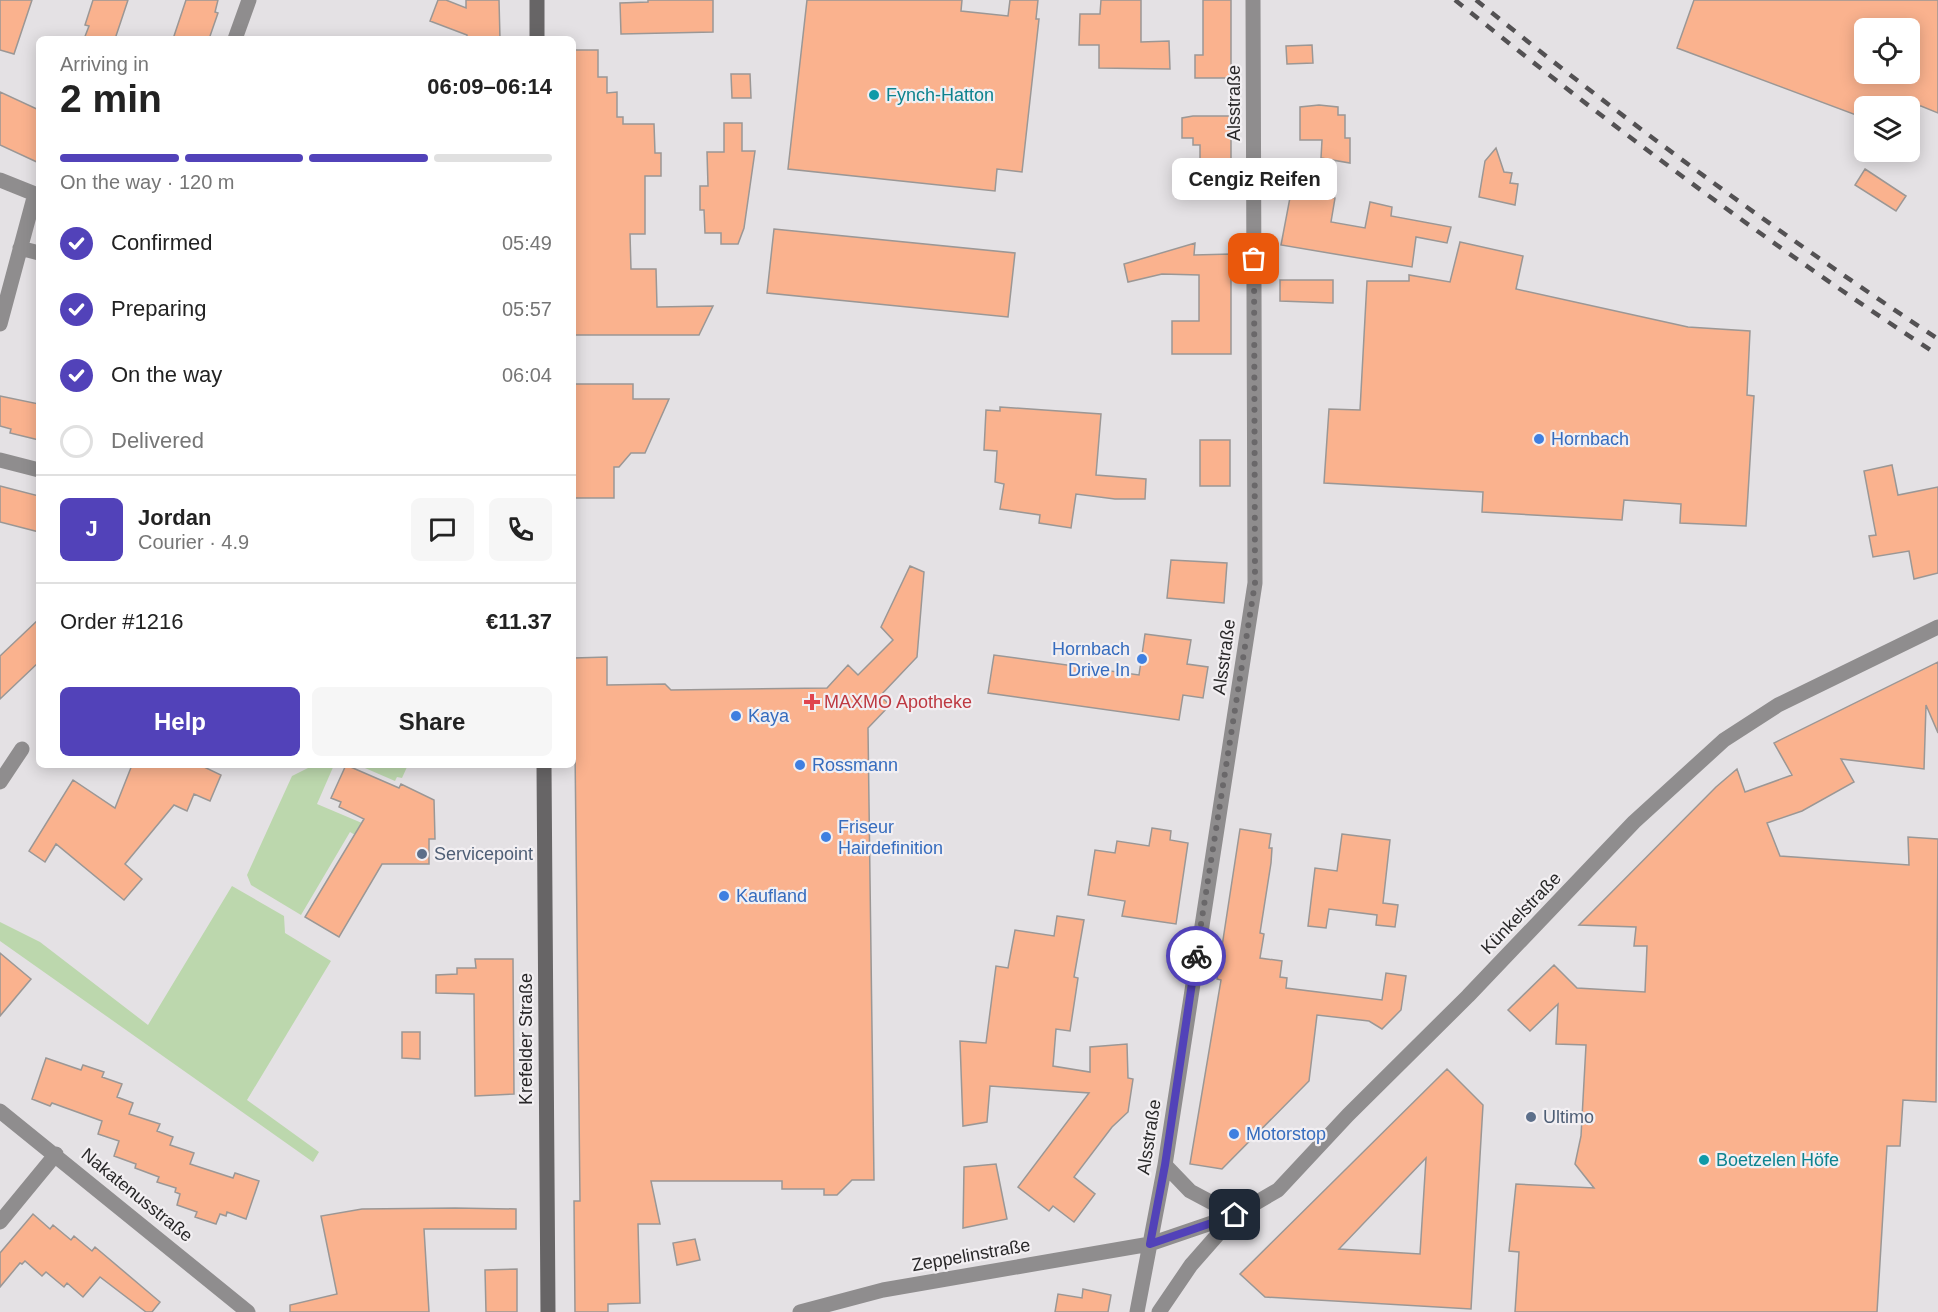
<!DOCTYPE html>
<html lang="en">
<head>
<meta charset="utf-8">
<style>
  :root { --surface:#fff; --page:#f6f6f6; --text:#222; --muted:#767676; --line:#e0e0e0; --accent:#5242b9 }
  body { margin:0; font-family:Helvetica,sans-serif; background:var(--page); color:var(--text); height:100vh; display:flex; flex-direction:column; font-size:22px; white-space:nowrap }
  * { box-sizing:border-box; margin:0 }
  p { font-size:20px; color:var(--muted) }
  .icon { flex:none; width:33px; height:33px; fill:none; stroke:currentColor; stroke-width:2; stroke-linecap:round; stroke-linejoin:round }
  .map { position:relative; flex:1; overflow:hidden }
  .details { position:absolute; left:36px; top:36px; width:540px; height:732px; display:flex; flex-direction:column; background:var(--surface); border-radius:9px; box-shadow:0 3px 15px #0003 }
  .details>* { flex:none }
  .tools { position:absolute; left:1854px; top:18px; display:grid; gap:12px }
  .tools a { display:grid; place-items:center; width:66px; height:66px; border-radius:9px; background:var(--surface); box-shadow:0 3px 15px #0003; font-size:30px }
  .pin { position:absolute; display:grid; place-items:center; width:51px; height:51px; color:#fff; margin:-26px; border-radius:12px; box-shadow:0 3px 9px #0006 }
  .courier { position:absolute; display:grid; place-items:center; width:60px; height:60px; margin:-30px; border:4px solid #5242b9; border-radius:50%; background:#fff; color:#222; box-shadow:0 2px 8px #0007 }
  .bubble { position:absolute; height:42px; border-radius:9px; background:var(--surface); box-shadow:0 3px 15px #0003; font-size:20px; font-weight:800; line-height:42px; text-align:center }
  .summary em { font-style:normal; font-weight:800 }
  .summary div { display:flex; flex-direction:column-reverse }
  .summary { display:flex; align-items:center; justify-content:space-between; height:102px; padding:0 24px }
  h1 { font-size:39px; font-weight:800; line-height:45px }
  .bar { display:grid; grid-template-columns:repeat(4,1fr); gap:9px 6px; align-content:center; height:72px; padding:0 24px }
  .bar i { height:8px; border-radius:4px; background:var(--line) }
  .bar .current { background:var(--accent) }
  .bar p { grid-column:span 4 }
  .line { display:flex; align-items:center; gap:15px; padding:0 24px; border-top:2px solid var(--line) }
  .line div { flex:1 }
  .round { display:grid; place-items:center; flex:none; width:63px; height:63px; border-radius:9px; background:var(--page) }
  ol { padding:0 24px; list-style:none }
  li { display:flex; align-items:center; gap:18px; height:66px }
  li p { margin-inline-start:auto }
  li .icon { padding:6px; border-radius:50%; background:var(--accent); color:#fff; stroke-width:4 }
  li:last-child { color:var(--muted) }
  li i { width:33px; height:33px; border:3px solid var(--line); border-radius:50% }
  .button { display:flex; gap:12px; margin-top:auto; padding:12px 24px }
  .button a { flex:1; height:69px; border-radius:9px; background:var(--accent); color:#fff; font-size:24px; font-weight:800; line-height:69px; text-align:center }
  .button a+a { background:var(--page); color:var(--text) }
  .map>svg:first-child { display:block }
</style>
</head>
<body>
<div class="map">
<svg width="1938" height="1312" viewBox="0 0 1938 1312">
  <rect width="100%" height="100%" fill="#e4e1e4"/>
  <!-- green -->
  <path fill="#bcd7ad" d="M 314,765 L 334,765 L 317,804 L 369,826 L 362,839 L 350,832 L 301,915 L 251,885 L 247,875 L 292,776 Z
    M 358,765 L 401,765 L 407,767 L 402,778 L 397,777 L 395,781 Z
    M 232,886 L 284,916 L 285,933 L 331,961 L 247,1100 L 319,1152 L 313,1162 L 0,941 L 0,922 L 40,942 L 148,1025 Z"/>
  <!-- building -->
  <path fill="#fab28e" stroke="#9b9795" stroke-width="1.5" fill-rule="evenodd" d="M 0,0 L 32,0 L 14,54 L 0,50 Z
    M 93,0 L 128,0 L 115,39 L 84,39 L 89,26 L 85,25 Z
    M 186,0 L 218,0 L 215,12 L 218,13 L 209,39 L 173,39 Z
    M 438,0 L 446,0 L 466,8 L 466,0 L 499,0 L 500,39 L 467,39 L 467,35 L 430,21 Z
    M 648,0 L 713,0 L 713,32 L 621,34 L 620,3 L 648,2 Z
    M 807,0 L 962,0 L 961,11 L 1008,16 L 1010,0 L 1038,0 L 1036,19 L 1039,19 L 1022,172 L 997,169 L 995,191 L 788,169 Z
    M 1101,0 L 1141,0 L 1141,42 L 1169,41 L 1170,69 L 1099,68 L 1099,45 L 1079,45 L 1080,14 L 1100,14 Z
    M 1203,0 L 1231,0 L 1231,78 L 1195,78 L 1195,55 L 1203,55 Z
    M 1694,0 L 1938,0 L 1938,113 L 1921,106 L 1864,106 L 1864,118 L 1677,48 ZM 1864,28 L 1910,28 L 1910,74 L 1864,74 Z
    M 1312,45 L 1313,63 L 1287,64 L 1286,46 Z
    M 573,50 L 598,50 L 598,77 L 607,77 L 607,93 L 617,92 L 617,117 L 623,117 L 623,124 L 654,124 L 655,153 L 661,153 L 661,176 L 645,176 L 645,234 L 630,234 L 631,269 L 656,269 L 657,307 L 713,306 L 699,335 L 573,335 Z
    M 731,74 L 750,74 L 751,98 L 732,98 Z
    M 0,92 L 39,110 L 39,163 L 0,145 Z
    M 1319,105 L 1338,107 L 1338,115 L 1345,115 L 1345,138 L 1350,138 L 1350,163 L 1321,158 L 1322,140 L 1300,140 L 1300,107 Z
    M 1193,116 L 1231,116 L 1231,172 L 1200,172 L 1200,145 L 1193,145 L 1193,138 L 1182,138 L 1182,118 Z
    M 724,123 L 742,123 L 742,151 L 755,151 L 744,228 L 738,244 L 721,244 L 721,233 L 705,233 L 704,210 L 700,210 L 700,186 L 708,186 L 707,152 L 724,152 Z
    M 1496,148 L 1504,172 L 1512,173 L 1510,183 L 1518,184 L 1515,205 L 1479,197 L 1485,161 Z
    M 1865,169 L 1906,196 L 1896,211 L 1855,185 Z
    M 1194,179 L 1213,179 L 1213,196 L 1194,197 Z
    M 1292,187 L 1326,193 L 1326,196 L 1335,198 L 1331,222 L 1365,228 L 1370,202 L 1392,207 L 1391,216 L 1451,227 L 1447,243 L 1416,237 L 1412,267 L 1281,245 Z
    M 774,229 L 1015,253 L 1008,317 L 767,293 Z
    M 1460,242 L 1523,256 L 1516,289 L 1688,327 L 1750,331 L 1747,395 L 1754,396 L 1746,526 L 1680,523 L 1681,504 L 1624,500 L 1622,520 L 1482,512 L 1483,492 L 1324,483 L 1329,409 L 1360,410 L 1367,281 L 1409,281 L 1409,275 L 1450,282 Z
    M 1195,243 L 1194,255 L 1231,254 L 1231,354 L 1172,354 L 1172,321 L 1199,321 L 1199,275 L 1162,274 L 1128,282 L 1124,264 Z
    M 1280,280 L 1333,280 L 1333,303 L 1280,301 Z
    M 573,384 L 633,384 L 633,399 L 669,399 L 645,453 L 631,453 L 619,467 L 614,467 L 614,498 L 573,498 Z
    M 0,396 L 39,404 L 39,440 L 10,433 L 11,429 L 0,426 Z
    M 1000,407 L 1101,414 L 1096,475 L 1146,479 L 1145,499 L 1115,499 L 1076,494 L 1071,528 L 1039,523 L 1040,515 L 1000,509 L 1004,484 L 995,482 L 997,451 L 984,450 L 986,410 L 1000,411 Z
    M 1200,440 L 1230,440 L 1230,486 L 1200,486 Z
    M 1892,465 L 1898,495 L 1938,487 L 1938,573 L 1914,579 L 1909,551 L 1873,557 L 1869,536 L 1876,535 L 1864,471 Z
    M 0,486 L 39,496 L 39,532 L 0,522 Z
    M 1171,560 L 1227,563 L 1224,603 L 1167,598 Z
    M 910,566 L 924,572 L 917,657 L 880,696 L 890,705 L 868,728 L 874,1180 L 852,1180 L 837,1195 L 824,1195 L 824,1189 L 782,1189 L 782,1181 L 651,1181 L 660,1224 L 638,1224 L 640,1303 L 608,1304 L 608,1312 L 575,1312 L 574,1201 L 580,1201 L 574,658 L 607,657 L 607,685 L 665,684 L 671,690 L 827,688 L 848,665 L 858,675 L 893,640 L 881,627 Z
    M 39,619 L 39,662 L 0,699 L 0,656 Z
    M 1145,634 L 1191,640 L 1187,664 L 1208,667 L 1203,698 L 1183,695 L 1179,720 L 988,693 L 994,655 L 1139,675 Z
    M 1938,662 L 1938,733 L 1926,705 L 1924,769 L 1841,759 L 1854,782 L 1802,811 L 1767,823 L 1780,856 L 1909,865 L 1908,837 L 1938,839 L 1936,1102 L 1903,1100 L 1900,1146 L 1887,1146 L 1877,1312 L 1515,1312 L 1519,1252 L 1509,1251 L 1516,1184 L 1594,1188 L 1575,1164 L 1581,1136 L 1586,1045 L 1556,1044 L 1558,1004 L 1530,1031 L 1508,1010 L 1554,965 L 1577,988 L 1645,992 L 1647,946 L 1634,946 L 1636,927 L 1579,925 L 1716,787 L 1737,769 L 1745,792 L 1792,775 L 1774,743 Z
    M 132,765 L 200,765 L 221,775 L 210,801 L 194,794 L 187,811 L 174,805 L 125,864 L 142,879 L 124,900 L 56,844 L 45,862 L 29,851 L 73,780 L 115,808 Z
    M 346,765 L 399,788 L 401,784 L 434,800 L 435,839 L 429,839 L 429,864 L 382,864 L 339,937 L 305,917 L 364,819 L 339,807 L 341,802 L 331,798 Z
    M 1152,828 L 1171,831 L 1170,840 L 1188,843 L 1176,924 L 1122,916 L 1125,901 L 1088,895 L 1095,850 L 1115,853 L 1117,841 L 1149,846 Z
    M 1240,829 L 1271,834 L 1269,848 L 1272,848 L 1271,863 L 1260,933 L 1264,934 L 1260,958 L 1282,961 L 1280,977 L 1287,978 L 1286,988 L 1382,1000 L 1386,973 L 1406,976 L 1401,1010 L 1382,1029 L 1369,1021 L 1317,1015 L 1309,1081 L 1222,1169 L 1190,1164 L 1221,980 L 1217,979 Z
    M 1342,834 L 1390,840 L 1383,903 L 1398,905 L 1395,927 L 1376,925 L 1377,915 L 1329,909 L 1326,928 L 1308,926 L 1315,868 L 1337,871 Z
    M 1057,916 L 1084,920 L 1074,977 L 1078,978 L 1070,1031 L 1056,1029 L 1053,1066 L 1090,1072 L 1090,1047 L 1127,1044 L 1128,1078 L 1133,1079 L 1128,1112 L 1112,1127 L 1074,1177 L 1095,1194 L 1074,1222 L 1053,1206 L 1049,1211 L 1018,1187 L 1089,1093 L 990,1086 L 987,1122 L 963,1126 L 960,1041 L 986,1043 L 996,966 L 1008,968 L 1015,930 L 1054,936 Z
    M 0,953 L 31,979 L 0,1016 Z
    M 475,959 L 513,959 L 514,1094 L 475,1096 L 474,994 L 436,993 L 436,975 L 457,974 L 457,968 L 476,968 Z
    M 402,1032 L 420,1032 L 420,1059 L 402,1058 Z
    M 46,1058 L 81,1070 L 83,1065 L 104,1072 L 102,1077 L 122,1084 L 117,1097 L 133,1103 L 129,1114 L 160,1124 L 157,1131 L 173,1137 L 170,1145 L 194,1153 L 190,1164 L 233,1178 L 235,1173 L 259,1181 L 246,1219 L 227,1212 L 226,1216 L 220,1214 L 216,1224 L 195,1217 L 197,1212 L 177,1205 L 180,1194 L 175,1192 L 176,1188 L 157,1182 L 159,1177 L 135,1168 L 136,1164 L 114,1156 L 119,1141 L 98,1134 L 102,1121 L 52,1103 L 50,1106 L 32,1099 Z
    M 1447,1069 L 1483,1105 L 1471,1309 L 1265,1297 L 1240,1274 ZM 1426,1158 L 1420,1254 L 1339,1249 Z
    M 996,1164 L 1007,1219 L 963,1228 L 964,1167 Z
    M 455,1208 L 516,1209 L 516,1229 L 424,1229 L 429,1312 L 290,1312 L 290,1305 L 337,1294 L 321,1216 L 362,1209 Z
    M 33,1214 L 50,1229 L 53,1225 L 71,1240 L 74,1236 L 92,1251 L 95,1247 L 160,1302 L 152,1312 L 146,1312 L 100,1277 L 83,1297 L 67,1283 L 64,1287 L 46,1272 L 42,1276 L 25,1261 L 22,1264 L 20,1263 L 0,1287 L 0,1253 Z
    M 695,1239 L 700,1260 L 677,1265 L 673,1243 Z
    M 517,1269 L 517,1312 L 486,1312 L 485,1270 Z
    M 1083,1289 L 1111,1295 L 1108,1312 L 1055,1312 L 1058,1294 L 1082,1298 Z"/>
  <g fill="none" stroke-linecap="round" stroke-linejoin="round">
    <!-- minor -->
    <path stroke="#8f8d8e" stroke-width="15" d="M 235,39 L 249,0
      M 0,180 L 35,194 L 0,324
      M 20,248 L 39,253
      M 0,460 L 39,470
      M 0,782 L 22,749
      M 0,1111 L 248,1312
      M 0,1222 L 56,1154"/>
    <!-- tertiary -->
    <path stroke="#8f8d8e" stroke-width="15" d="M 800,1312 L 883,1290 L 1150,1244 L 1235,1215 L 1278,1190 L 1348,1115 L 1468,996 L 1634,822 L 1724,740 L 1778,705 L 1938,627
      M 1137,1312 L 1165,1165 L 1255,583 L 1253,0
      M 1159,1312 L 1191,1265 L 1235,1215 L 1190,1191 L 1165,1165"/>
    <!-- secondary -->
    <path stroke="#676566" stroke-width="15" d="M 537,0 L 537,39
      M 544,765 L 548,1312"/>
    <!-- rail -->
    <path stroke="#535153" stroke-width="4.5" stroke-dasharray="10 10" stroke-linecap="butt" d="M 1455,0 C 1611,126 1770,245 1938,355
      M 1476,0 C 1625,121 1778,233 1938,339"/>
  </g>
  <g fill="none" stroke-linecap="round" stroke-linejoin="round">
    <!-- done -->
    <path stroke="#6a686a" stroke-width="6" stroke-dasharray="0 10.8" d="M 1196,956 L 1255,583 L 1254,259"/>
    <!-- route -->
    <path stroke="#5242b9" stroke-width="8" d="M 1196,956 L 1165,1165 L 1150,1244 L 1235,1215"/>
  </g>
  <!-- markers -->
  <g fill="#0f9aa8" stroke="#f2eff2" stroke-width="2">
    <circle cx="874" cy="95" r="6"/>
    <circle cx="1704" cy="1160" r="6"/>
  </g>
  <g fill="#3f7fe0" stroke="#f2eff2" stroke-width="2">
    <circle cx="1539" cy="439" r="6"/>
    <circle cx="1142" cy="659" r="6"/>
    <circle cx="736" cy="716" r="6"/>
    <circle cx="800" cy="765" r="6"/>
    <circle cx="826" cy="837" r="6"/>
    <circle cx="724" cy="896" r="6"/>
    <circle cx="1234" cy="1134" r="6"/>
  </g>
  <path fill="#e0444e" stroke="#f2eff2" stroke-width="2" d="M809 693h6v6h6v6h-6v6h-6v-6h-6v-6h6z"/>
  <g fill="#5c6f8a" stroke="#f2eff2" stroke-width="2">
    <circle cx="422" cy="854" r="6"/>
    <circle cx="1531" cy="1117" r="6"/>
  </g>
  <g text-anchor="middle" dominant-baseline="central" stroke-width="4.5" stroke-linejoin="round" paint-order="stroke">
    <!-- culture labels -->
    <g font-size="18" fill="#0d838f" stroke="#f2eff2" text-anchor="start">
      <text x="886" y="95">Fynch-Hatton</text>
      <text x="1716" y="1160">Boetzelen Höfe</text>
    </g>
    <!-- street labels -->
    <g font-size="18" fill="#282728" stroke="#f2eff2">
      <text transform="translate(1234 103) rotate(-90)">Alsstraße</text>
      <text transform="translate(1224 657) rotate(-82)">Alsstraße</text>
      <text transform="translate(1521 913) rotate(-46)">Künkelstraße</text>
      <text transform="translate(526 1039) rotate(-90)">Krefelder Straße</text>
      <text transform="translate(1149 1137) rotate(-81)">Alsstraße</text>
      <text transform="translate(137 1195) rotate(39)">Nakatenusstraße</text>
      <text transform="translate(971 1255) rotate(-10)">Zeppelinstraße</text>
    </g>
    <!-- shop labels -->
    <g font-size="18" fill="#366cbe" stroke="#f2eff2" text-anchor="start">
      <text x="1551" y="439">Hornbach</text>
      <text x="1130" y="649" text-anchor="end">Hornbach<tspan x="1130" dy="21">Drive In</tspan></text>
      <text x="748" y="716">Kaya</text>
      <text x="812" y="765">Rossmann</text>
      <text x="838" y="827">Friseur<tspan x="838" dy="21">Hairdefinition</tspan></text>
      <text x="736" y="896">Kaufland</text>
      <text x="1246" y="1134">Motorstop</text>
    </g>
    <!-- health labels -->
    <g font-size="18" fill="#be3a42" stroke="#f2eff2" text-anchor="start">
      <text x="824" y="702">MAXMO Apotheke</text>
    </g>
    <!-- service labels -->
    <g font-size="18" fill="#4e5e75" stroke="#f2eff2" text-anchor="start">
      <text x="434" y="854">Servicepoint</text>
      <text x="1543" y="1117">Ultimo</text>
    </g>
  </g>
</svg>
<div class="tools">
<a><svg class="icon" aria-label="locate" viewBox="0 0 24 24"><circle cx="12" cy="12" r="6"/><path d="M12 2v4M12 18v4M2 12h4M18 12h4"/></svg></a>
<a><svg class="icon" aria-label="layers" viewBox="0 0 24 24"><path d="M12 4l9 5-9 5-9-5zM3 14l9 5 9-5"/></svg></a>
</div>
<div class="pin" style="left:1254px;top:259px;background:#ea580c"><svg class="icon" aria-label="bag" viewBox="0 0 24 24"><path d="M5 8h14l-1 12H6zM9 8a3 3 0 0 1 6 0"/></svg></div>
<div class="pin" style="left:1235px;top:1215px;background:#1f2937"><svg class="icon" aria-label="home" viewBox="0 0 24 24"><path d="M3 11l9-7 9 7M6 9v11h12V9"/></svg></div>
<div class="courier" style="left:1196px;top:956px"><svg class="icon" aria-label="bike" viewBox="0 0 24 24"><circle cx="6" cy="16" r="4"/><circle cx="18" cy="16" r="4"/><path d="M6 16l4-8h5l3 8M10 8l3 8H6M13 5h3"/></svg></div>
<div class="bubble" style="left:1172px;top:158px;width:165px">Cengiz Reifen</div>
<section class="details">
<div class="summary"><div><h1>2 min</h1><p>Arriving in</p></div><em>06:09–06:14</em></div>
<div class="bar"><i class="current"></i><i class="current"></i><i class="current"></i><i></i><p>On the way · 120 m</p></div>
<ol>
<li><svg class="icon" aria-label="check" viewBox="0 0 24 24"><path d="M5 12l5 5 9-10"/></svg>Confirmed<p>05:49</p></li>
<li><svg class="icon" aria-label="check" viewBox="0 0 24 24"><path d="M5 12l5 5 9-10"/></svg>Preparing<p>05:57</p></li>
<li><svg class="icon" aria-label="check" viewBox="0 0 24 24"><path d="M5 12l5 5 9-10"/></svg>On the way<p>06:04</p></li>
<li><i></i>Delivered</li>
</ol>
<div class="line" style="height:108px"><b class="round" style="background:var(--accent);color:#fff">J</b><div><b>Jordan</b><p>Courier · 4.9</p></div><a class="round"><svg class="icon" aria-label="chat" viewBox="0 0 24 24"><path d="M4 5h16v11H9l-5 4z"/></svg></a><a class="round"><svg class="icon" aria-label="phone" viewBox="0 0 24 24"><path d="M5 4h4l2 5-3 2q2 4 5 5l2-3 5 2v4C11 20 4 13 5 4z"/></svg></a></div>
<div class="line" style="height:78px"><div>Order #1216</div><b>€11.37</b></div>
<div class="button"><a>Help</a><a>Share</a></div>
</section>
</div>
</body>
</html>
